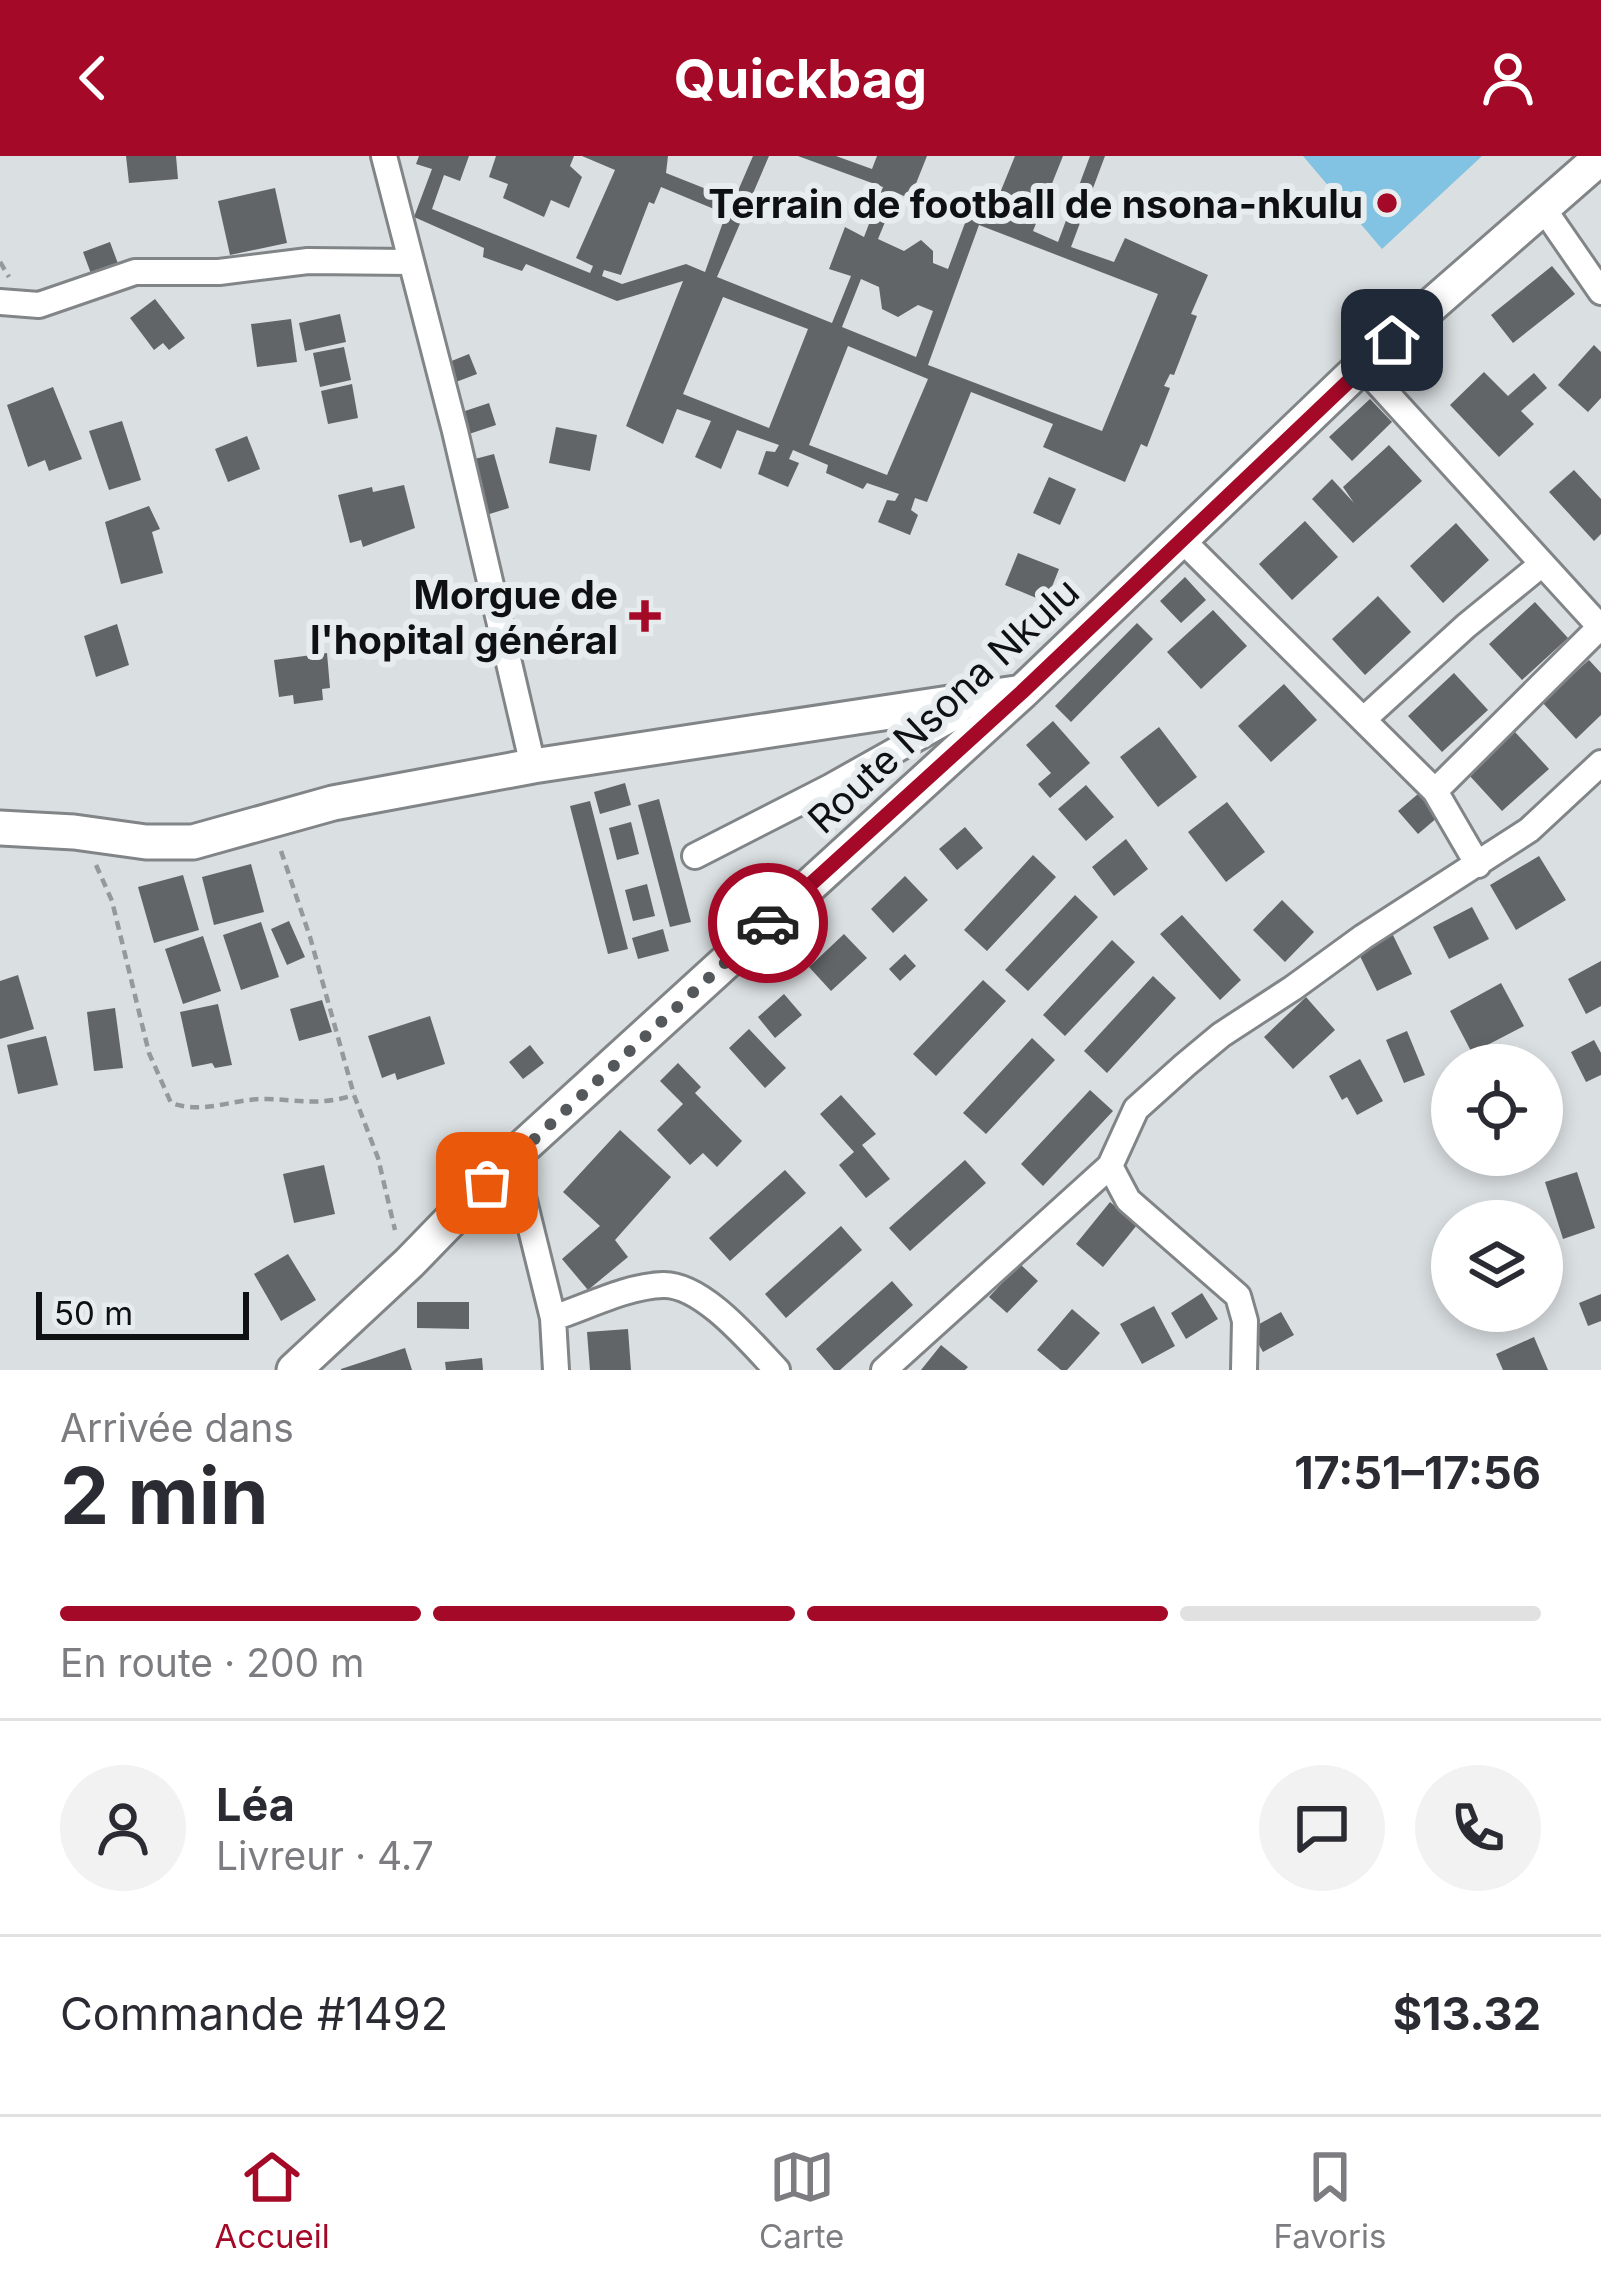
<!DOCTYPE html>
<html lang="fr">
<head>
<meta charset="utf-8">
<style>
  :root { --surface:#fff; --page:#f2f2f3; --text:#2b2b33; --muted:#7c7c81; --line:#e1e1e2; --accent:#a50928 }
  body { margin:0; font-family:Inter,sans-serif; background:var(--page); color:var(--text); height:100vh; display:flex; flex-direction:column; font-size:45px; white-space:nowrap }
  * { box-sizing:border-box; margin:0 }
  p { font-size:39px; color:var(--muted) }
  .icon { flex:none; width:66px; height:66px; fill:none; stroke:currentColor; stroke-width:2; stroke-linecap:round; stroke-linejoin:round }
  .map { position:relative; height:1214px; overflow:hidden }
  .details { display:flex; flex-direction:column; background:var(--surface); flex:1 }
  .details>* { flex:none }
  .fabs { position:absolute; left:1431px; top:888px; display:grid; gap:24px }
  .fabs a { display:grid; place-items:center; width:132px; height:132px; border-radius:50%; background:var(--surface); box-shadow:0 6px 18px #0003; font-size:60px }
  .scale { position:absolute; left:36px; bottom:30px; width:213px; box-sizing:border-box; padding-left:12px; border:6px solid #0e1011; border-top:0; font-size:33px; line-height:42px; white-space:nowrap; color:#0e1011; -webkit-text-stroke:9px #e7ecee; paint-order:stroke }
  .pin { position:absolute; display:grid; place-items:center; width:102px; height:102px; color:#fff; margin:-51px; border-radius:24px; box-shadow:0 6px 18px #0006 }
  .courier { position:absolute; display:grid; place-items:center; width:120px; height:120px; margin:-60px; border:9px solid #a50928; border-radius:50%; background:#fff; color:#222; box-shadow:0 3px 15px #0007 }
  .headline em { font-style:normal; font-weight:700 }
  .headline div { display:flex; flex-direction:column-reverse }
  .headline { display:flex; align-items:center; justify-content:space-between; height:204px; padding:0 60px }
  h1 { font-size:78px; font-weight:700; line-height:90px }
  .bar { display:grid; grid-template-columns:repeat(4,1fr); gap:18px 12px; align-content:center; height:144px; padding:0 60px }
  .bar i { height:15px; border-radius:9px; background:var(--line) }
  .bar .active { background:var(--accent) }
  .bar p { grid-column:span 4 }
  .line { display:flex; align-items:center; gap:30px; padding:0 60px; border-top:3px solid var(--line) }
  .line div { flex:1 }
  .round { display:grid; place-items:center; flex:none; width:126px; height:126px; border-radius:63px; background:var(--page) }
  header { display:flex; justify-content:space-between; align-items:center; height:156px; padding:0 60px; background:var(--accent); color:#fff; font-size:54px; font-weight:700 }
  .menu { display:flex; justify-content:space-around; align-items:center; height:168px; border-top:3px solid var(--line); background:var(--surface); font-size:33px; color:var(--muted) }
  .menu a { display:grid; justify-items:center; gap:6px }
  .menu .active { color:var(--accent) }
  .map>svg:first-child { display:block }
</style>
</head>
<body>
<header><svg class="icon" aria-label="back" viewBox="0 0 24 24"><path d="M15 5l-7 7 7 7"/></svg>Quickbag<svg class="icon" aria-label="person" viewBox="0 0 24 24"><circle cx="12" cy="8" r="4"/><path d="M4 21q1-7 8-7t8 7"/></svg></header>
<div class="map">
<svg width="1601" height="1214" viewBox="0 0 1601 1214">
  <rect width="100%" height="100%" fill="#dadfe1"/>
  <!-- green -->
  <path fill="#82c2e2" d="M 1303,0 L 1482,0 L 1382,93 Z"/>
  <!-- building -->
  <path fill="#616567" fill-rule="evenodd" d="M 126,0 L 176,0 L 178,23 L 129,27 Z
    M 419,0 L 469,0 L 460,25 L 444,19 L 432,53 L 590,117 L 593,110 L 576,102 L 615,14 L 582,0 L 668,0 L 666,17 L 734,44 L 753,0 L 769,0 L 717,121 L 832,167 L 851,120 L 829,113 L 845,71 L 864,81 L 883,31 L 798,0 L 836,0 L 872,13 L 877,0 L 927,0 L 915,30 L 991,59 L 1015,0 L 1063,0 L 1033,75 L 1058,86 L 1090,0 L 1105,0 L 1071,91 L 1114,106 L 1125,82 L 1208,119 L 1191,158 L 1197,160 L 1174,219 L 1170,218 L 1164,230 L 1170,232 L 1147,291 L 1141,288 L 1125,326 L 1043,291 L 1053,268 L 971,236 L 927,346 L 915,342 L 911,354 L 918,359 L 910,379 L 878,366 L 887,344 L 895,345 L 899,338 L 867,327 L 863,333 L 826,317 L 828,309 L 793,294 L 789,303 L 799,307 L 788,331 L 758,318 L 766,295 L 775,296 L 779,289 L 737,274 L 721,313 L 695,301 L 711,265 L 677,253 L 663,288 L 626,270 L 683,125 L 617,145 L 526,108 L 522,115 L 483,101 L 484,92 L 414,61 L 432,13 L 416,8 ZM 661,31 L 726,58 L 705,116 L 686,108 L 622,128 L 602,120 L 604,114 L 621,119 L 649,46 L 654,48 ZM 897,37 L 965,67 L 948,113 L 933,107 L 933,95 L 921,84 L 904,95 L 878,83 ZM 979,69 L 1158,138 L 1102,275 L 928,209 ZM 861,123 L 879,131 L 882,153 L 898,161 L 918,149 L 933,155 L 916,201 L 842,171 ZM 723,141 L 808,173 L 769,272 L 683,238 ZM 848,190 L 928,223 L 887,319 L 809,289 Z
    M 496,0 L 574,0 L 570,10 L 582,21 L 569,52 L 551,44 L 544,61 L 503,42 L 508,28 L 489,21 Z
    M 275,32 L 287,87 L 230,99 L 218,45 Z
    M 110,86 L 120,113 L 93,123 L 83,96 Z
    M 1552,110 L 1575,138 L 1513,187 L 1491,159 Z
    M 155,143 L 185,182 L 169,194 L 163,187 L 154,194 L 130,162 Z
    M 340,158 L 346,186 L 305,195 L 299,167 Z
    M 291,163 L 297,206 L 257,211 L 251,168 Z
    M 1594,189 L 1601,196 L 1601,242 L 1588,256 L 1558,229 Z
    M 344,191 L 351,224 L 320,231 L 313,197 Z
    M 469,198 L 477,218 L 456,226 L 449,206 Z
    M 1484,216 L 1508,240 L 1534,217 L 1547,232 L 1521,255 L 1534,268 L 1499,301 L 1450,249 Z
    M 352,228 L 358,262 L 328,268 L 321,235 Z
    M 53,231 L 82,303 L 49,315 L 45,304 L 28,311 L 7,249 Z
    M 1370,243 L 1392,266 L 1352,305 L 1329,281 Z
    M 489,247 L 496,269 L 469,278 L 462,256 Z
    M 122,265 L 141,324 L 109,334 L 89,275 Z
    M 556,271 L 597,279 L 590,315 L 549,307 Z
    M 247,280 L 260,313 L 228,326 L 215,293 Z
    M 1389,289 L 1422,325 L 1353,387 L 1312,343 L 1332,323 L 1354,347 L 1343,331 Z
    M 494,298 L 509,352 L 483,360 L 467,305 Z
    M 1574,314 L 1601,343 L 1601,378 L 1594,385 L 1549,336 Z
    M 1049,321 L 1076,333 L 1060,369 L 1033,357 Z
    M 404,329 L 415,372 L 363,391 L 361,384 L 350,387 L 338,339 L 372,331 L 373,336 Z
    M 149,350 L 160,373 L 152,376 L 163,417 L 121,428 L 105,366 Z
    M 1305,365 L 1338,401 L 1292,444 L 1259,408 Z
    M 1456,367 L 1489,404 L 1443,447 L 1410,410 Z
    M 1018,397 L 1059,413 L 1046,446 L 1005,429 Z
    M 1185,421 L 1206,444 L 1181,467 L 1160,445 Z
    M 1378,440 L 1411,476 L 1365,519 L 1332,483 Z
    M 1535,446 L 1568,482 L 1522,524 L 1489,488 Z
    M 1213,454 L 1247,490 L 1201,533 L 1167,496 Z
    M 1137,467 L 1153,483 L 1071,566 L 1055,550 Z
    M 117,468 L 129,509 L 96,521 L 84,480 Z
    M 327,497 L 330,532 L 322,533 L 323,544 L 294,548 L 293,539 L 279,541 L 274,504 Z
    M 1589,504 L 1601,517 L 1601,559 L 1576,583 L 1542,546 Z
    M 1454,517 L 1488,554 L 1442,596 L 1408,560 Z
    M 1284,528 L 1317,564 L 1271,606 L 1238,570 Z
    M 1053,565 L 1090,607 L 1050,642 L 1038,628 L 1051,617 L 1026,589 Z
    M 1159,571 L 1197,621 L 1158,651 L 1120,601 Z
    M 1515,576 L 1549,613 L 1502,655 L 1469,619 Z
    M 625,627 L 631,649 L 600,658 L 594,636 Z
    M 1086,629 L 1114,661 L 1086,685 L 1058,653 Z
    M 1418,638 L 1438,661 L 1418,678 L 1398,655 Z
    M 659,643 L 691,766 L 670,771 L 638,649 Z
    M 590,645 L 628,793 L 608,798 L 570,650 Z
    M 1227,646 L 1265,696 L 1226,726 L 1188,676 Z
    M 631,666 L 639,698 L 617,704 L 609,672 Z
    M 965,671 L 983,692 L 957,714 L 939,693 Z
    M 1126,683 L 1148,713 L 1114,740 L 1092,711 Z
    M 1033,699 L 1056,721 L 987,795 L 964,774 Z
    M 1539,700 L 1566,744 L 1516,774 L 1490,729 Z
    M 251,708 L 264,756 L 214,769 L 202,721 Z
    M 183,719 L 199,774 L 154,787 L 138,731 Z
    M 905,720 L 928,744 L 893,777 L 871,753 Z
    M 647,728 L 655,760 L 633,765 L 625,734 Z
    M 1075,739 L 1098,761 L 1028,835 L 1005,814 Z
    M 1282,744 L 1314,776 L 1285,806 L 1253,774 Z
    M 1472,751 L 1489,783 L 1449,803 L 1433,771 Z
    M 1182,759 L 1241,824 L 1220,844 L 1160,778 Z
    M 289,765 L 305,801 L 287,809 L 271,773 Z
    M 261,766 L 279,821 L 241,834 L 223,779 Z
    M 663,773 L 669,795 L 638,803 L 632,782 Z
    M 1391,775 L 1412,818 L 1377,835 L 1356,792 Z
    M 844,778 L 867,802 L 831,835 L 809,811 Z
    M 203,780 L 221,835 L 183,848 L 165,793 Z
    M 1112,784 L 1135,806 L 1065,880 L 1043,859 Z
    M 905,798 L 916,810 L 900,825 L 889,813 Z
    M 1601,805 L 1601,850 L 1586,858 L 1568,823 Z
    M 18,819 L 34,873 L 0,883 L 0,825 Z
    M 1153,820 L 1176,842 L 1107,917 L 1084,895 Z
    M 983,824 L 1006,845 L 936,920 L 913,898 Z
    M 1501,827 L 1524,870 L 1472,897 L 1450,855 Z
    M 784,838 L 802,859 L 775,882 L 758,861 Z
    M 1306,841 L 1335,874 L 1293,913 L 1264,881 Z
    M 322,844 L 332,876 L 299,885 L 290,853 Z
    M 218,848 L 232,909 L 215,912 L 212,907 L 192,911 L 180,856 Z
    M 115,852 L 123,912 L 94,915 L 87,856 Z
    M 430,860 L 445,908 L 397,924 L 395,917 L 382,922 L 368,880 Z
    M 749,873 L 786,912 L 765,932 L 729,892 Z
    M 1407,875 L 1425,919 L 1404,927 L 1386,884 Z
    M 46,880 L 58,929 L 18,938 L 7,889 Z
    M 1032,882 L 1055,904 L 986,978 L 963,957 Z
    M 1594,884 L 1601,897 L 1601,919 L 1586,926 L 1571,896 Z
    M 530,889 L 544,907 L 523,923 L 509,906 Z
    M 1360,903 L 1383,945 L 1357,959 L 1347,941 L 1342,944 L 1329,920 Z
    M 678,907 L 701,931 L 695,937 L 742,985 L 717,1011 L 703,997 L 690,1009 L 657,974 L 683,948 L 660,925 Z
    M 1090,934 L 1113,955 L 1043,1030 L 1021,1008 Z
    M 841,939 L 876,978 L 862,989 L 890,1023 L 866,1042 L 839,1009 L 854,996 L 820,958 Z
    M 620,974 L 671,1021 L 615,1084 L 628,1101 L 588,1134 L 562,1103 L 600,1070 L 563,1036 Z
    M 965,1004 L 986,1027 L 910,1095 L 889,1072 Z
    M 324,1009 L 335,1058 L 294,1067 L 283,1018 Z
    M 785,1014 L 806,1037 L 730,1105 L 709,1082 Z
    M 1577,1016 L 1595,1072 L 1563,1083 L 1545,1026 Z
    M 1110,1046 L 1137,1069 L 1103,1111 L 1076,1088 Z
    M 841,1070 L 862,1094 L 786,1162 L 765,1138 Z
    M 288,1098 L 316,1144 L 281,1165 L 254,1118 Z
    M 1020,1108 L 1038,1125 L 1007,1157 L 989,1141 Z
    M 892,1125 L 913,1149 L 840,1214 L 834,1214 L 816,1193 Z
    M 1202,1137 L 1218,1163 L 1186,1183 L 1171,1157 Z
    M 1601,1138 L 1601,1165 L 1588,1170 L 1579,1147 Z
    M 417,1146 L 469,1146 L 469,1173 L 417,1172 Z
    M 1154,1150 L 1175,1190 L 1142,1208 L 1120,1168 Z
    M 1072,1153 L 1100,1177 L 1067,1214 L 1061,1214 L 1037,1194 Z
    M 1281,1156 L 1294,1179 L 1263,1196 L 1250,1173 Z
    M 628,1173 L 631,1214 L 590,1214 L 587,1176 Z
    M 1534,1181 L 1548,1214 L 1503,1214 L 1496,1198 Z
    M 941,1189 L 968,1211 L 965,1214 L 921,1214 Z
    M 405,1192 L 412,1214 L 341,1214 L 341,1213 Z
    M 482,1202 L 483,1214 L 446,1214 L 445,1206 Z"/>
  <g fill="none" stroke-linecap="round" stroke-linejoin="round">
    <!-- street casing -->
    <g stroke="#818587" stroke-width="30">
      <path id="street" d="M 384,0 L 455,275 L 533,610
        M 1543,52 L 1601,136
        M 0,146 L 39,149 L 135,116 L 219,116 L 308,105 L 411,106
        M 1362,210 L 1601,472
        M 1181,383 L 1435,635 L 1478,709
        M 1364,563 L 1466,470 L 1542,408
        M 1435,635 L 1600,471
        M 695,700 L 830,631 L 953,562 L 969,544
        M 513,1000 L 553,1162 L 556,1214
        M 1110,1010 L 1128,1044 L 1238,1140 L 1245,1165 L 1244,1214
        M 553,1162 C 587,1151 627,1130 663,1129 C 703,1128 751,1187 777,1214
        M 884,1214 L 1110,1010 L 1136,953 L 1185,909 L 1221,879 L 1293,832 L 1363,781 L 1529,674 L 1601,607"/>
    </g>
    <!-- secondary casing -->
    <g stroke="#818587" stroke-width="39">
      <path id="secondary" d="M 0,672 L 74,676 L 146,686 L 193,686 L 333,647 L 533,610 L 1022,536
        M 294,1214 L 409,1107 L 513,1000 L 1022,536 L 1362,210 L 1601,1"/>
    </g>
    <!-- path -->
    <path stroke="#95999a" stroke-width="4.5" stroke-dasharray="9 6" stroke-linecap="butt" d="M 0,106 L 9,121
      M 281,695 L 310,781 L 354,939 L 378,1002 L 395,1074
      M 96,709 L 112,745 L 149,897 L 171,947 C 205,959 233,942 267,943 C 301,944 320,950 354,939"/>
    <!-- street -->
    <use href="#street" stroke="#fff" stroke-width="24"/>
    <!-- secondary -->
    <use href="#secondary" stroke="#fff" stroke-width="33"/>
  </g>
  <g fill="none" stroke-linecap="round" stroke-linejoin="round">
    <!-- done -->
    <path stroke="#55585a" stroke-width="12" stroke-dasharray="0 21.6" d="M 487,1027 L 768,767"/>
    <!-- route -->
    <path stroke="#a50928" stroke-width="15" d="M 768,767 L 1022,536 L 1392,184"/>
  </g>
  <!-- markers -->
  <g fill="#a50928" stroke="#e7ecee" stroke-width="4.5">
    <circle cx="1387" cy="47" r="12"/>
    <path d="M639 442h12v12h12v12h-12v12h-12v-12h-12v-12h12z"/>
  </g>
  <g text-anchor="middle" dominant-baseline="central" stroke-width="12" stroke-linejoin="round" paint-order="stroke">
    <!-- poi labels -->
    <g font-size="39" font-weight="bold" fill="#0e1011" stroke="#e7ecee" text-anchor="end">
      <text x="1363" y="47">Terrain de football de nsona-nkulu</text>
      <text x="618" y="438">Morgue de<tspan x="618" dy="45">l'hopital général</tspan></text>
    </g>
    <!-- street labels -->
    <g font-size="39" fill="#0e1011" stroke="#e7ecee">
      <text transform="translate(943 549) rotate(-43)">Route Nsona Nkulu</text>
    </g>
  </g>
</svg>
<div class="fabs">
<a><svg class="icon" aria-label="locate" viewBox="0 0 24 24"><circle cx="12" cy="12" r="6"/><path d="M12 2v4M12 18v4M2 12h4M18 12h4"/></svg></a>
<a><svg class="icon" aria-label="layers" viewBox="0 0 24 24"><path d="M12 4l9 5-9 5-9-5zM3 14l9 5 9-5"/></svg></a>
</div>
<div class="scale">50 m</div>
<div class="pin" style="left:487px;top:1027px;background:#ea580c"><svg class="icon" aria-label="bag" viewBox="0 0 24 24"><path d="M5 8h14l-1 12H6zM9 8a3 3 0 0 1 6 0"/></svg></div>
<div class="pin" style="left:1392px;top:184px;background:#1f2937"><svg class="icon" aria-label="home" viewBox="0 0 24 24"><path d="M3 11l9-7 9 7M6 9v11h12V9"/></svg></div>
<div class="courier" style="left:768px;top:767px"><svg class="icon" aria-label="car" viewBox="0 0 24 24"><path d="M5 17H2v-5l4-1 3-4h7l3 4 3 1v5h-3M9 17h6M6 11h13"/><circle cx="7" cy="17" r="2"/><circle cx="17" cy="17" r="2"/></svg></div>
</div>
<section class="details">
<div class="headline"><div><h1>2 min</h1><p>Arrivée dans</p></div><em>17:51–17:56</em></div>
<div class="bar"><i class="active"></i><i class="active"></i><i class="active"></i><i></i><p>En route · 200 m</p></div>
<div class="line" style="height:216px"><a class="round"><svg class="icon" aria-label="person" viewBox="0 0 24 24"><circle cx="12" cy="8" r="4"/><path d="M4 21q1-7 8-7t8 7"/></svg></a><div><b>Léa</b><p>Livreur · 4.7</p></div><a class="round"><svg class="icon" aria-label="chat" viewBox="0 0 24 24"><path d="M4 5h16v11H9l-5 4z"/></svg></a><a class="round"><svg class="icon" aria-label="phone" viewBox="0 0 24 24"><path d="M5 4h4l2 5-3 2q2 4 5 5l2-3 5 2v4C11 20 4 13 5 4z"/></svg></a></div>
<div class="line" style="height:156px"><div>Commande #1492</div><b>$13.32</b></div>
</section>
<nav class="menu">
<a class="active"><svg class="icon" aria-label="home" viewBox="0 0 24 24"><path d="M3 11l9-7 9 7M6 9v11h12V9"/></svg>Accueil</a>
<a><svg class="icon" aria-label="map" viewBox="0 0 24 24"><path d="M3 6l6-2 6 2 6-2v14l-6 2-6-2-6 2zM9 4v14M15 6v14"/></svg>Carte</a>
<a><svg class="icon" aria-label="saved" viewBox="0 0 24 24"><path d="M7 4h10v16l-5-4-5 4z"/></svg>Favoris</a>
</nav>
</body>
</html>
